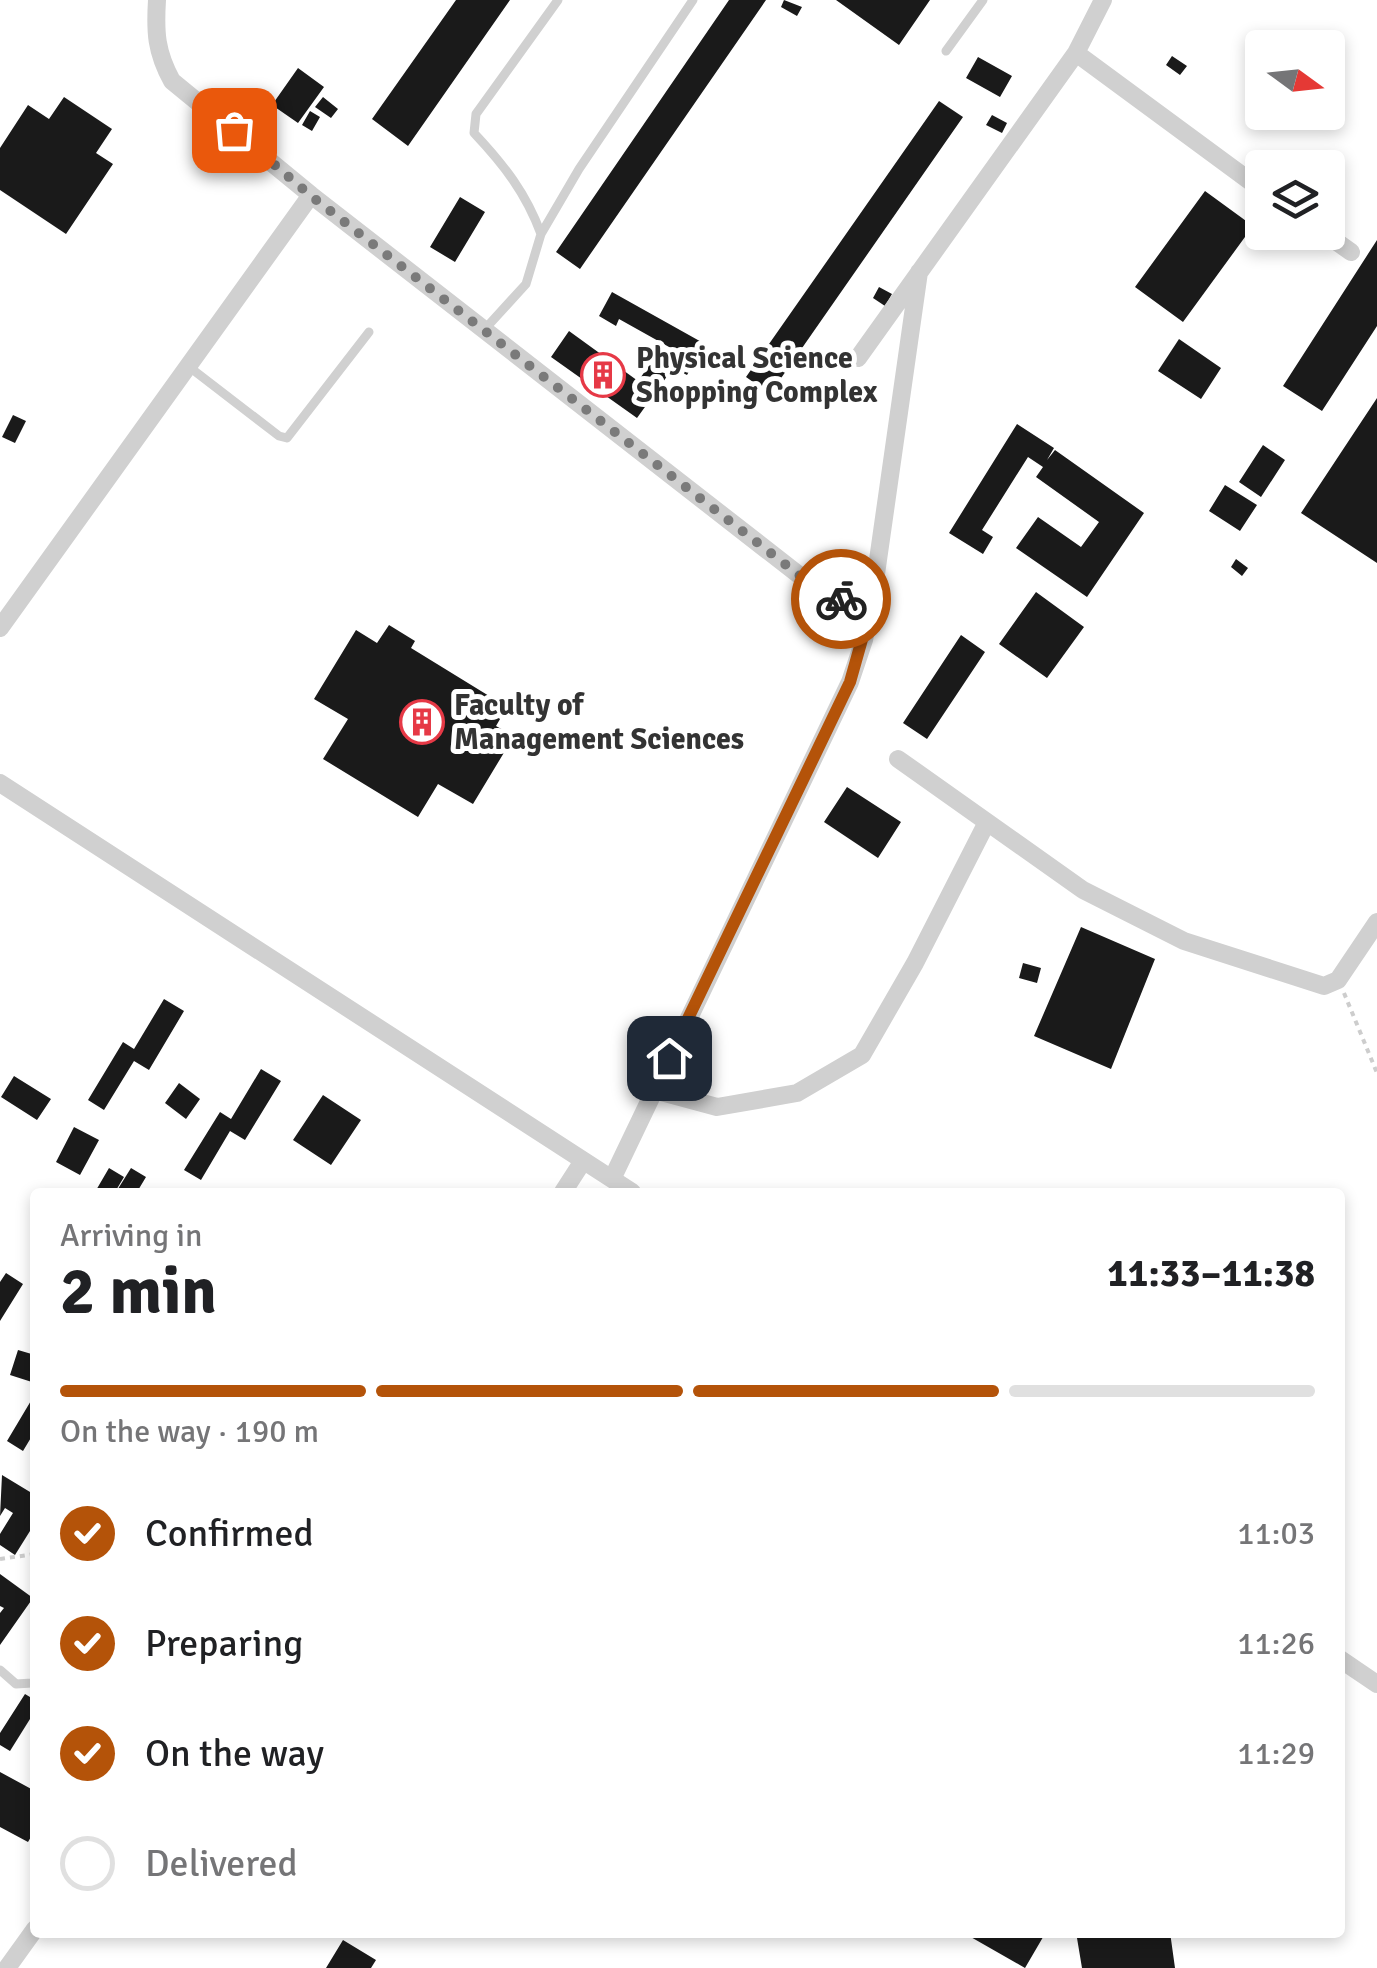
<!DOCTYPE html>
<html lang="en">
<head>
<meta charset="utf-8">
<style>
  :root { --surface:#fff; --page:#f2f2f2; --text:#202124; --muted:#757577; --line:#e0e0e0; --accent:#b45309 }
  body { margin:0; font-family:Signika,sans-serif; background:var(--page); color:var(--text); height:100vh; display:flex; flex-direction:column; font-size:38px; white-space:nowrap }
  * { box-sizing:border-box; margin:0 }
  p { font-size:32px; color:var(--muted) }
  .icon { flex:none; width:55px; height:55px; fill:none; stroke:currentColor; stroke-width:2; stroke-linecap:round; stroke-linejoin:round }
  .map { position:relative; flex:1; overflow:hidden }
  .panel { position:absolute; left:30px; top:1188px; width:1315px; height:750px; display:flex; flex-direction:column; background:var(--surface); border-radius:10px; box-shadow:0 5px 15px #0003 }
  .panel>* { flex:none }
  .needle { width:65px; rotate:105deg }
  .tools { position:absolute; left:1245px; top:30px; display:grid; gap:20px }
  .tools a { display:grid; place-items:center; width:100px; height:100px; border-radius:10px; background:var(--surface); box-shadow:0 5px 15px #0003; font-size:50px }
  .pin { position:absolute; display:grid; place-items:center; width:85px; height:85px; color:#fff; margin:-42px; border-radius:20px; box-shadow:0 5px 15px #0006 }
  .courier { position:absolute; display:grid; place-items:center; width:100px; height:100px; margin:-50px; border:8px solid #b45309; border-radius:50%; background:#fff; color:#222; box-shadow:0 2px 12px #0007 }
  .overview em { font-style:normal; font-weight:700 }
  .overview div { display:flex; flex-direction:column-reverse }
  .overview { display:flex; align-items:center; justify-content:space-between; height:170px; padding:0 30px }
  h1 { font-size:65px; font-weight:700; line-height:75px }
  .bar { display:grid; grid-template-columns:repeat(4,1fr); gap:15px 10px; align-content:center; height:120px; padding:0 30px }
  .bar i { height:12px; border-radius:8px; background:var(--line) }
  .bar .selected { background:var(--accent) }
  .bar p { grid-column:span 4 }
  ol { padding:0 30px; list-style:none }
  li { display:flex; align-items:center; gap:30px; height:110px }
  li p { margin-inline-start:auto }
  li .icon { padding:10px; border-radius:50%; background:var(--accent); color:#fff; stroke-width:4 }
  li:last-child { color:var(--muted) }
  li i { width:55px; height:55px; border:5px solid var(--line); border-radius:50% }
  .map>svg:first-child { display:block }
</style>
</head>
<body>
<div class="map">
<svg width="1377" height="1968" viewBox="0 0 1377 1968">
  <rect width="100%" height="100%" fill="#fff"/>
  <!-- building -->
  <path fill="#1a1a1a" d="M 456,0 L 510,0 L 408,146 L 372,119 Z
    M 729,0 L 766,0 L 580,269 L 556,252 Z
    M 784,0 L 802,7 L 797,16 L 781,7 Z
    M 836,0 L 930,0 L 899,45 Z
    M 1172,56 L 1187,66 L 1180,75 L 1166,65 Z
    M 978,57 L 1012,76 L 1000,97 L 966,78 Z
    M 298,68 L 324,87 L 298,123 L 272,105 Z
    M 64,97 L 112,129 L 96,153 L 113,164 L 66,234 L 0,190 L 0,148 L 28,105 L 49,119 Z
    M 323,97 L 338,109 L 331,118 L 315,107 Z
    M 939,101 L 963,117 L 770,394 L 746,377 Z
    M 310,111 L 320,117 L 312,131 L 302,125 Z
    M 992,115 L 1007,123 L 1002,133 L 986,125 Z
    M 1205,191 L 1253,226 L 1183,322 L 1135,287 Z
    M 460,197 L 485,212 L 455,262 L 430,247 Z
    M 1377,240 L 1377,326 L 1322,411 L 1283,386 Z
    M 879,287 L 892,294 L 885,306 L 873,298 Z
    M 612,292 L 705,344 L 687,375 L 673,368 L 637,418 L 551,357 L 569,331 L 638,381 L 656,356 L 670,367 L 678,352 L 619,319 L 616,326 L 599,316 Z
    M 1179,339 L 1221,368 L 1201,399 L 1158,371 Z
    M 1377,398 L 1377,563 L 1301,513 Z
    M 13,415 L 26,421 L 15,443 L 2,437 Z
    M 1017,424 L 1054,448 L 1047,460 L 1055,450 L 1144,513 L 1087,597 L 1016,548 L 1038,517 L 1081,547 L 1099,522 L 1036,477 L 1043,467 L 1028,457 L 982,530 L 993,537 L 983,554 L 949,533 Z
    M 1263,445 L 1285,460 L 1261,497 L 1239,482 Z
    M 1225,485 L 1257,505 L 1240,531 L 1209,511 Z
    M 1236,559 L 1248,568 L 1242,576 L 1231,567 Z
    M 1036,592 L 1084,627 L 1047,678 L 999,644 Z
    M 389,625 L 415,641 L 411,648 L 507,707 L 496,726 L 514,736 L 473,804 L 438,784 L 418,817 L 323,759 L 348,719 L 314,699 L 356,630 L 377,643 Z
    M 961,635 L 985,652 L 927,739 L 903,723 Z
    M 847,787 L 901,822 L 878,858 L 824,822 Z
    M 1081,927 L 1155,959 L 1111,1069 L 1034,1036 Z
    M 1023,963 L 1041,968 L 1037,983 L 1019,978 Z
    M 164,999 L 184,1011 L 149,1070 L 134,1061 L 104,1110 L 88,1100 L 123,1042 L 134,1049 Z
    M 261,1069 L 281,1081 L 245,1140 L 230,1131 L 201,1180 L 184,1170 L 220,1112 L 231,1119 Z
    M 14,1076 L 51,1099 L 37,1120 L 1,1097 Z
    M 179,1083 L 200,1099 L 186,1119 L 165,1103 Z
    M 323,1095 L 361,1120 L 331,1165 L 293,1140 Z
    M 74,1127 L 99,1140 L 80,1175 L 56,1162 Z
    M 109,1168 L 124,1177 L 115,1192 L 95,1192 Z
    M 131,1168 L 146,1177 L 137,1192 L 116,1192 Z
    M 6,1273 L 23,1284 L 0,1321 L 0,1282 Z
    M 18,1350 L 35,1355 L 35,1383 L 10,1375 Z
    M 35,1394 L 35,1431 L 23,1451 L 7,1441 Z
    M 2,1475 L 35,1495 L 35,1523 L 15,1555 L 0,1545 L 0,1534 L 13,1513 L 5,1508 L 0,1516 Z
    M 0,1574 L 33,1598 L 0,1645 L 0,1613 L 4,1608 L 0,1606 Z
    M 25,1694 L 35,1700 L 35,1711 L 10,1751 L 0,1745 L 0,1733 Z
    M 0,1772 L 35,1791 L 35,1830 L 28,1842 L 0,1827 Z
    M 962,1932 L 1046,1932 L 1025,1968 Z
    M 1076,1932 L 1170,1932 L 1175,1968 L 1082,1968 Z
    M 343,1940 L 376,1960 L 371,1968 L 326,1968 Z"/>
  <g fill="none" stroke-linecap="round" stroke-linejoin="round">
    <!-- path -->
    <path stroke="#cdcdcd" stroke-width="4" stroke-dasharray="5 5" stroke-linecap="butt" d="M 1344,993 L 1377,1073
      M 0,1559 L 35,1554"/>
    <!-- service -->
    <path stroke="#d0d0d0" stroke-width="9" d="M 946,51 L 983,0
      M 541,234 C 526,193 504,165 474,133 L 476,114 L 558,0
      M 484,330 L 526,284 L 541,234 L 579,169 L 693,0
      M 188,366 L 279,436 L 287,438 L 369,332
      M 0,1670 L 16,1684 L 32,1683 L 35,1680"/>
    <!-- minor -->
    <path stroke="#d0d0d0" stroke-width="18" d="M 157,0 C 155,32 156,52 172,81 L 311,195 L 808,582 L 870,611
      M 1076,53 L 1262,190
      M 1323,232 L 1351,252
      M 858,358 L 1076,53 L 1103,0
      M 0,628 L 311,195
      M 898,759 L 1083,890 L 1184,941 L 1324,986 L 1338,980 L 1377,922
      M 0,783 L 632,1192
      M 654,1090 L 717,1107 L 797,1093 L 862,1055 L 915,963 L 986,824
      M 612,1179 L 850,682 L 864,640 L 874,588 L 919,272
      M 563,1192 L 583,1161
      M 1340,1659 L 1377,1684
      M 7,1968 L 35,1929"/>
  </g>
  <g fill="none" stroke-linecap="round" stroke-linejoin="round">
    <!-- done -->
    <path stroke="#7a7a7a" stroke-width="10" stroke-dasharray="0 18" d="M 234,130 L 311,196 L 808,582 L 841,599"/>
    <!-- route -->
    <path stroke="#b45309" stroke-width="12" d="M 669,1058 L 850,682 L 870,611 L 841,599"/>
  </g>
  <!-- icons -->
  <defs>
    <g id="building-ring" transform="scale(2.25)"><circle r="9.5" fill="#fff" stroke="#e63946" stroke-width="1.5"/><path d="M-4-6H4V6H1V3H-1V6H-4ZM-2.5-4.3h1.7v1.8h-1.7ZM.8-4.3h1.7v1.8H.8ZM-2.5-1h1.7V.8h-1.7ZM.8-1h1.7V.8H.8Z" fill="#e63946"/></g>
  </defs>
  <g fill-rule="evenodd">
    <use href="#building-ring" x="603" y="375"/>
    <use href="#building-ring" x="422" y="722"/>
  </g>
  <g text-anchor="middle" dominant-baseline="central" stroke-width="10" stroke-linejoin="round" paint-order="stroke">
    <!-- poi labels -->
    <g font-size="30" font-weight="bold" fill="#333" stroke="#fff" text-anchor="start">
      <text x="636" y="358">Physical Science<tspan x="636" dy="34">Shopping Complex</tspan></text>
      <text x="454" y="705">Faculty of<tspan x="454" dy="34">Management Sciences</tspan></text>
    </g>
  </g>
</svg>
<div class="tools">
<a><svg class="needle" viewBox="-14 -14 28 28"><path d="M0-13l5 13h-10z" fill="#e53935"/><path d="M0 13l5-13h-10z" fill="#757577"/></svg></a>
<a><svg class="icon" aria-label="layers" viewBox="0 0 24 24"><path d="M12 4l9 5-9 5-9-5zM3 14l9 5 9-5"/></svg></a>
</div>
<div class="pin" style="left:234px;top:130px;background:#ea580c"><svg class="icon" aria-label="bag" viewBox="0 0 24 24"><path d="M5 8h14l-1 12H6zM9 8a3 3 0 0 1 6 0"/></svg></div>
<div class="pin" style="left:669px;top:1058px;background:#1f2937"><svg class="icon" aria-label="home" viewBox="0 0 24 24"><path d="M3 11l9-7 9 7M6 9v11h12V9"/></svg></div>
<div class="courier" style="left:841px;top:599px"><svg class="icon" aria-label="bike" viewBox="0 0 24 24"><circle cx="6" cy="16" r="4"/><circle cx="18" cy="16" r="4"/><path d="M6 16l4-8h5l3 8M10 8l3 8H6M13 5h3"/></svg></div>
<section class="panel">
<div class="overview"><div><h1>2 min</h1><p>Arriving in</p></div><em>11:33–11:38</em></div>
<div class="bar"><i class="selected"></i><i class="selected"></i><i class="selected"></i><i></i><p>On the way · 190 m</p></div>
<ol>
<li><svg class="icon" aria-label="check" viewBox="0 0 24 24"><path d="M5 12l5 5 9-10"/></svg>Confirmed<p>11:03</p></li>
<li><svg class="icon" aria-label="check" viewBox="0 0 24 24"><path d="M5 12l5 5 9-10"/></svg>Preparing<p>11:26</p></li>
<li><svg class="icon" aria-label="check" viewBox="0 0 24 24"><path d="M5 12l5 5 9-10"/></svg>On the way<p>11:29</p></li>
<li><i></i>Delivered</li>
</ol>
</section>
</div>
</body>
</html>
